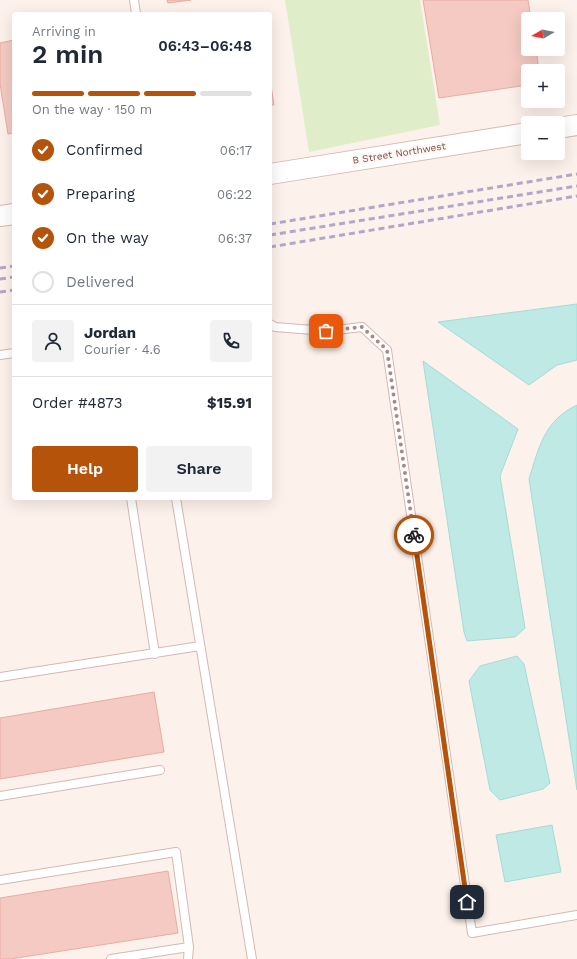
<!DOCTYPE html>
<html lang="en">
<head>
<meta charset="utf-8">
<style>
  :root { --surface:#fff; --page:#f2f2f3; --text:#1f2937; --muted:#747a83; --line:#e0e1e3; --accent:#b45309 }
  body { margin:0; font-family:"Work Sans",sans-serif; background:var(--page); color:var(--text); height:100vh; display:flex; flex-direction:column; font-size:15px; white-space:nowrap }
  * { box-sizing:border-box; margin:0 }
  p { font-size:13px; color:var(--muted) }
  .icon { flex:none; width:22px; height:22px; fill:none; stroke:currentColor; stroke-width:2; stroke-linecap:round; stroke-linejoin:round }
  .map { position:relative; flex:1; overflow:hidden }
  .details { position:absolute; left:12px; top:12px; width:260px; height:488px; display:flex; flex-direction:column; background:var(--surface); border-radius:4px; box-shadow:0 4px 16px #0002 }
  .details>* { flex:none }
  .needle { width:26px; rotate:261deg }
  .tools { position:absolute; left:521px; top:12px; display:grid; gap:8px }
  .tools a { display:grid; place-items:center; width:44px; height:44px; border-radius:4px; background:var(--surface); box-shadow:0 4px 16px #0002; font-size:20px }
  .pin { position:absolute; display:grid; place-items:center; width:34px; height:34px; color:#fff; margin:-17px; border-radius:8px; box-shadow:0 2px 6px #0006 }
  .courier { position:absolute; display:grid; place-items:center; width:40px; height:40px; margin:-20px; border:3px solid #b45309; border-radius:50%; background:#fff; color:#222; box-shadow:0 1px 5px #0007 }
  .summary em { font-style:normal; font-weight:600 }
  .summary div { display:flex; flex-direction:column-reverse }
  .summary { display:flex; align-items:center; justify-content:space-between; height:68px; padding:0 20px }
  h1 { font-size:26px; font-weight:600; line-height:30px }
  .bar { display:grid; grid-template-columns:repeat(4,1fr); gap:6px 4px; align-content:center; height:48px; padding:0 20px }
  .bar i { height:5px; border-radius:3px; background:var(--line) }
  .bar .active { background:var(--accent) }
  .bar p { grid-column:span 4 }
  .line { display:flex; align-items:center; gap:10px; padding:0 20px; border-top:1px solid var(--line) }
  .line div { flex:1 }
  .round { display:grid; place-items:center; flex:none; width:42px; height:42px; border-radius:4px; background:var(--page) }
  ol { padding:0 20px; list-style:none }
  li { display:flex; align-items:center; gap:12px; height:44px }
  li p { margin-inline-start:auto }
  li .icon { padding:4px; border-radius:50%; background:var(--accent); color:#fff; stroke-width:4 }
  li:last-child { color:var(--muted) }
  li i { width:22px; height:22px; border:2px solid var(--line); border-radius:50% }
  .cta { display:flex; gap:8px; margin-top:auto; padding:8px 20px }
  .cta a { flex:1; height:46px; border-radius:4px; background:var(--accent); color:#fff; font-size:16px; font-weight:600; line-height:46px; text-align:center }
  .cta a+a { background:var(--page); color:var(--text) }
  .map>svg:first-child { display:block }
</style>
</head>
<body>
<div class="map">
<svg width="577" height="959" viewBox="0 0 577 959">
  <rect width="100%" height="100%" fill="#fdf2eb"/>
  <!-- green -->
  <path fill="#dfedc8" d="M 285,0 L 420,0 L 440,125 L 309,152 Z"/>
  <!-- water -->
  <path fill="#bee9e5" stroke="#a4dbd7" d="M 577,304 L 577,360 L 557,365 L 529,385 L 438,322 Z
    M 423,361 L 518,429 L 500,476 L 525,628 L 515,637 L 467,641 L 464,632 Z
    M 577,405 L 577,790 L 529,479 C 539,447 544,421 577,405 Z
    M 517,656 L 524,664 L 550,783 L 543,789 L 500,800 L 490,790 L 469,681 L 480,666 Z
    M 552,825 L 561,872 L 505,882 L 496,835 Z"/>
  <!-- building -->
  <path fill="#f4cac2" stroke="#e8aca1" d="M 167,0 L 191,0 L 168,3 Z
    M 423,0 L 528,0 L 531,19 L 528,19 L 528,49 L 536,49 L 539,71 L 528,71 L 528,85 L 439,98 Z
    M 14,40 L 14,133 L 8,134 L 0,84 L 0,43 Z
    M 270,79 L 274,105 L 270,105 Z
    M 154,692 L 164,752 L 0,779 L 0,718 Z
    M 168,871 L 178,933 L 10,959 L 0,959 L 0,898 Z"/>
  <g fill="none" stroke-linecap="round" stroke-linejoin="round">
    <!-- service casing -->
    <g stroke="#d4b9b2" stroke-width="10">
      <path id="service" d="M 134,0 L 136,14
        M 270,324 L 275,327 L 326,331 L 362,327 L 387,350 L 472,933 L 577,915
        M 0,355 L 14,353
        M 131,498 L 155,654
        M 176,498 L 252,959
        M 0,677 L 200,646
        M 0,796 L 160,770
        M 0,880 L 176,852 L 189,947 L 188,959
        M 111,959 L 189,947"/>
    </g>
    <!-- tertiary casing -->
    <g stroke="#d4b9b2" stroke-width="22">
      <path id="tertiary" d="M 558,128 L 577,125
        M 270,174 L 528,133
        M 0,216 L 14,214"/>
    </g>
    <!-- service -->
    <use href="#service" stroke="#fff" stroke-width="8"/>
    <!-- tertiary -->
    <use href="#tertiary" stroke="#fff" stroke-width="20"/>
    <!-- rail -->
    <path stroke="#b2a7ca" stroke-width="3" stroke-dasharray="6 4" stroke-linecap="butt" d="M 270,224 L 577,174
      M 270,235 L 577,186
      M 270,247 L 577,196
      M 0,268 L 14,266
      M 0,279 L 14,277
      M 0,292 L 14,290"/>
  </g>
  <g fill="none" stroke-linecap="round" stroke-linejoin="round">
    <!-- done -->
    <path stroke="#a88a84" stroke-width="4" stroke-dasharray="0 7.2" d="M 326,331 L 362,327 L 387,350 L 414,535"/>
    <!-- route -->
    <path stroke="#b45309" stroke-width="5" d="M 414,535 L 467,902"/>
  </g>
  <g text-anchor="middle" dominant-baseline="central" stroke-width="4" stroke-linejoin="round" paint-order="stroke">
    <!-- street labels -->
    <g font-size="10" fill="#7b524c" stroke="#fff7f3">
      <text transform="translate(399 153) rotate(-9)">B Street Northwest</text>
    </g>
  </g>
</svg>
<div class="tools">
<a><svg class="needle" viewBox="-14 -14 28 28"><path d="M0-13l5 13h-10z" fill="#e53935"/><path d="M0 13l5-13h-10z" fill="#747a83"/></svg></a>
<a>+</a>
<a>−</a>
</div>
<div class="pin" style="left:326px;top:331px;background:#ea580c"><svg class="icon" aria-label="bag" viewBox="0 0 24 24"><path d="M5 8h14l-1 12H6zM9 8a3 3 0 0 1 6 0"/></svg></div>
<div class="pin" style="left:467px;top:902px;background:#1f2937"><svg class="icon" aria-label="home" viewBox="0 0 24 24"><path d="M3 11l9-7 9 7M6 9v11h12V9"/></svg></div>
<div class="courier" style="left:414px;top:535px"><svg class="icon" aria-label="bike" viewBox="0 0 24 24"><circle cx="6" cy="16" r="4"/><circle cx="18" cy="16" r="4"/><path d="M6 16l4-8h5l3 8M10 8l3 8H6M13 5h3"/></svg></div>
<section class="details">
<div class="summary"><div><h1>2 min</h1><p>Arriving in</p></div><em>06:43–06:48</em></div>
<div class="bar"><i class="active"></i><i class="active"></i><i class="active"></i><i></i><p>On the way · 150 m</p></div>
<ol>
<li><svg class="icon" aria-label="check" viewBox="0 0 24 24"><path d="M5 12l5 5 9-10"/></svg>Confirmed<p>06:17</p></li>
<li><svg class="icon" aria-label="check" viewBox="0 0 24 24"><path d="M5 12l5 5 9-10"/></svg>Preparing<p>06:22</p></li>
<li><svg class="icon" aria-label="check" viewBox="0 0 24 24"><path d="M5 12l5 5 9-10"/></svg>On the way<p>06:37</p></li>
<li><i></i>Delivered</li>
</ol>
<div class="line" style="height:72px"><a class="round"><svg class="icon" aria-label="person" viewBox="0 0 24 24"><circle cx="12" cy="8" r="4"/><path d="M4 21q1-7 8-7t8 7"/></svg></a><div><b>Jordan</b><p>Courier · 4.6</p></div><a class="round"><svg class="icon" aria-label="phone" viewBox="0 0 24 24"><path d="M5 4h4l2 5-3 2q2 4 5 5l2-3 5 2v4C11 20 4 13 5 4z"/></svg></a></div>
<div class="line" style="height:52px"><div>Order #4873</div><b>$15.91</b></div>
<div class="cta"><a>Help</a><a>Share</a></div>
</section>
</div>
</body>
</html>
